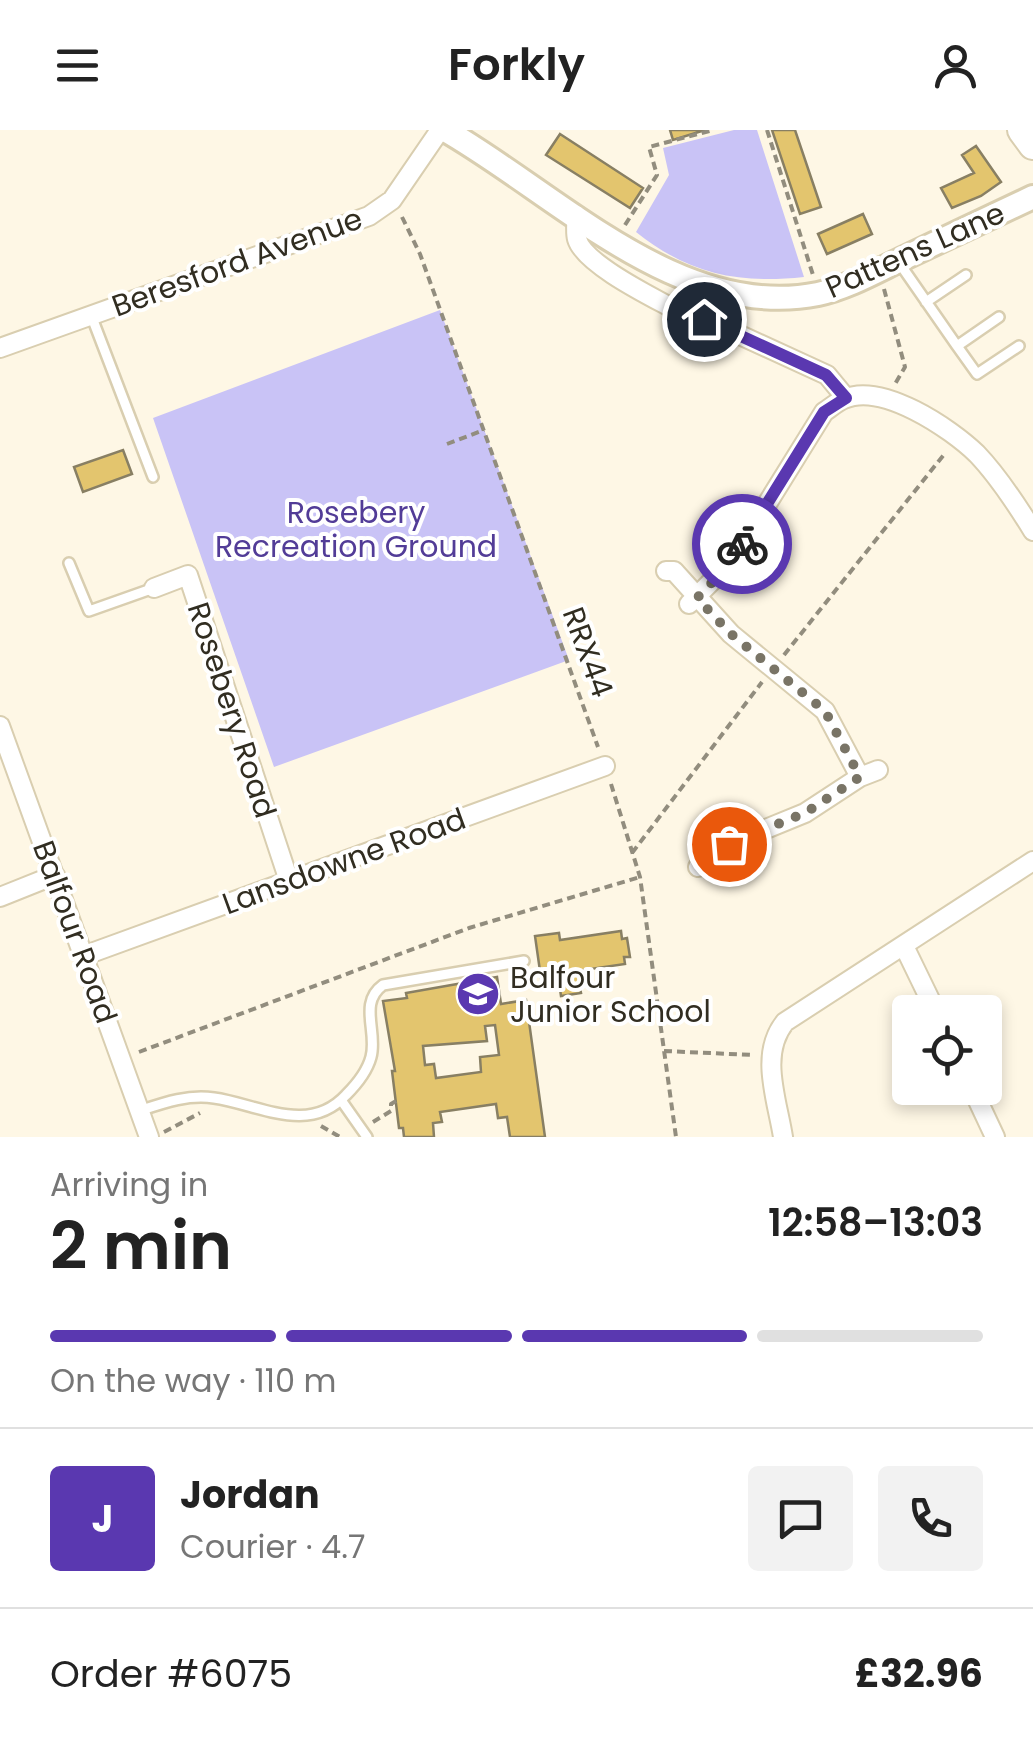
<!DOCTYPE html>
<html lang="en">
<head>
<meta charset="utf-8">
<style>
  :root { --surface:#fff; --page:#f2f2f2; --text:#222; --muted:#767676; --line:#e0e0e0; --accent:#5a38b0 }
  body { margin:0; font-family:Poppins,sans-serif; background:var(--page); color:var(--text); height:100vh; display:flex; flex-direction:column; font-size:38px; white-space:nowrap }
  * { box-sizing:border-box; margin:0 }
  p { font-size:32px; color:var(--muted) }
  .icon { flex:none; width:55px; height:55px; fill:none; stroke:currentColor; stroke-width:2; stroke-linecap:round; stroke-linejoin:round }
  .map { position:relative; height:1007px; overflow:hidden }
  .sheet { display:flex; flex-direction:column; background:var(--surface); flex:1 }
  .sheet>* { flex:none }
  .controls { position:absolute; left:892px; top:865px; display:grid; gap:20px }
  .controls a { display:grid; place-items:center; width:110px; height:110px; border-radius:10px; background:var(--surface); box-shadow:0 5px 15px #0003; font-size:50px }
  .pin { position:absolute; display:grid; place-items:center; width:85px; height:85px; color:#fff; margin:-42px; border:5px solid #fff; border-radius:50%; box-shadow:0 2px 10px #0007 }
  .courier { position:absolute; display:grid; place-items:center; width:100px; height:100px; margin:-50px; border:8px solid #5a38b0; border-radius:50%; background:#fff; color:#222; box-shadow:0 2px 12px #0007 }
  .overview em { font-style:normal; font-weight:600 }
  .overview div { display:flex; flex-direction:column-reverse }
  .overview { display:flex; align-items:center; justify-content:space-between; height:170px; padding:0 50px }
  h1 { font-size:65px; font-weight:600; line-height:75px }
  .bar { display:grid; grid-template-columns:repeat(4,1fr); gap:15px 10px; align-content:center; height:120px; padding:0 50px }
  .bar i { height:12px; border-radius:8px; background:var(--line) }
  .bar .on { background:var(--accent) }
  .bar p { grid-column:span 4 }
  .line { display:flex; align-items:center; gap:25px; padding:0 50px; border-top:2px solid var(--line) }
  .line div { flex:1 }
  .round { display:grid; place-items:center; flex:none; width:105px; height:105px; border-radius:10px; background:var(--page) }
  header { display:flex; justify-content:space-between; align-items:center; height:130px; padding:0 50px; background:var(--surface); font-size:45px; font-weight:600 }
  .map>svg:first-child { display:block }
</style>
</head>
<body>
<header><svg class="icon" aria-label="menu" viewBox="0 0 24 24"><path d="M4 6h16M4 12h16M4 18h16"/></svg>Forkly<svg class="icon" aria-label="person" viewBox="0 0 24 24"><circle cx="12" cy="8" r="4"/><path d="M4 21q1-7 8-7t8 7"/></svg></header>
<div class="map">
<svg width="1033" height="1007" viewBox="0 0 1033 1007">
  <rect width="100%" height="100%" fill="#fef7e5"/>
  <!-- green -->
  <path fill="#c9c3f6" d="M 734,0 L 757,0 L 804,147 C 737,154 689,144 636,102 L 669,45 L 663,18 Z
    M 440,180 L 569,530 L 274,637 L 153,288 Z"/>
  <!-- building -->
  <path fill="#e3c56e" stroke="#887f63" stroke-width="2.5" fill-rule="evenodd" d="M 670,0 L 705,0 L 673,10 Z
    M 772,0 L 795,0 L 821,77 L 800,84 Z
    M 560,4 L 643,58 L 630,78 L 546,25 Z
    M 976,16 L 1001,52 L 981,66 L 952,78 L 941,58 L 974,43 L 962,25 Z
    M 863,84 L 872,104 L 827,124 L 818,104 Z
    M 123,320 L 132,344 L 83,362 L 74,337 Z
    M 621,801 L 622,809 L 627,808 L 630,827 L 624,827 L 625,834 L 577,841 L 581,863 L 561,866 L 558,845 L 541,848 L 535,806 L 559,803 L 560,810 Z
    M 497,847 L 501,874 L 526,870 L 545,1007 L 510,1007 L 507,987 L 498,988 L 496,974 L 440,982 L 442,992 L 433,993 L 434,1007 L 404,1007 L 403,998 L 399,998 L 392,941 L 395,941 L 383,871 L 407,868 L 406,863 ZM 495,895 L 499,925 L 480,927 L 481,942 L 436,948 L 434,934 L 425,935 L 423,916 L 487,911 L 485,896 Z"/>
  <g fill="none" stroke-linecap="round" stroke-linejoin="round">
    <!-- service casing -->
    <g stroke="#d9ceb0" stroke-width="14">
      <path id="service" d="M 900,134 L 957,216 L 999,187
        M 926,172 L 966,145
        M 91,185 L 153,347
        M 957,216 L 977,244 L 1019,216
        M 69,433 L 89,481 L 154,458
        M 341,970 L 367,1007
        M 139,981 C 163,973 188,964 214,968 C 258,974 308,1006 346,965 C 357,954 367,942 371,927 C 378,902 358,873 383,855 L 524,831"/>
    </g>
    <!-- minor casing -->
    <g stroke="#d9ceb0" stroke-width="22">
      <path id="minor" d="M 576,85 C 577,92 575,102 577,109 C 584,134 652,167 674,179
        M 705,189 L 827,245 L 846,268
        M 0,218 L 369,86 L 392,70 L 440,0
        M 666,441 L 674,441 L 731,504 L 825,581 L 860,647
        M 154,458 L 188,445 L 289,751
        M 689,474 L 731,432 L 824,282 C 830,278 837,272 844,269 C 882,252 950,298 977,324 C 998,346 1017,375 1033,401
        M 0,596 L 149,1007
        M 714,692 L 729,714
        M 698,737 L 729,714 L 805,683 L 860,647 L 878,640
        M 0,767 L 55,745
        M 904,816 L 936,882
        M 83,826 L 605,636
        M 972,958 L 995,1007
        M 783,1007 C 777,969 759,924 785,892 L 1033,731"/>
    </g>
    <!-- tertiary casing -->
    <g stroke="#d9ceb0" stroke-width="28">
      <path id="tertiary" d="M 445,0 C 557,64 680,192 818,164 C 847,158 875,142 902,129 C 946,108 989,88 1033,67"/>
    </g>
    <!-- primary casing -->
    <g stroke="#d9ceb0" stroke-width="32">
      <path id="primary" d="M 1022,0 L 1033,15"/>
    </g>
    <!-- path -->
    <path stroke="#928d7e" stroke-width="4" stroke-dasharray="8 5" stroke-linecap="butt" d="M 767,0 L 813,145
      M 402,87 L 420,124 L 598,617
      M 625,95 L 657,45 L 649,17 L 713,0
      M 884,159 L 905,237 L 895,254
      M 447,314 L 484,300
      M 784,525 L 946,322
      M 611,654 L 640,747 L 676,1007
      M 632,723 L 762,552
      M 664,921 L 754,925
      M 139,922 L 469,798 L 640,747
      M 373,992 L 391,981 L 391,974 L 396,971
      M 321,996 L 340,1007
      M 164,1002 L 200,983"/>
    <!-- service -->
    <use href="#service" stroke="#fff" stroke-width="9"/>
    <!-- minor -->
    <use href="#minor" stroke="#fff" stroke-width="18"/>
    <!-- tertiary -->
    <use href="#tertiary" stroke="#fff" stroke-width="22"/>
    <!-- primary -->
    <use href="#primary" stroke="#fff" stroke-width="28"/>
  </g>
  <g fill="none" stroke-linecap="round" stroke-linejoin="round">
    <!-- done -->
    <path stroke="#797466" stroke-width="10" stroke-dasharray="0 18" d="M 729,714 L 805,683 L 860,647 L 825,581 L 731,504 L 697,468 L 732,432 L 742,414"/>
    <!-- route -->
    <path stroke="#5a38b0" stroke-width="12" d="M 704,189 L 826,245 L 846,268 L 824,282 L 742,414"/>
  </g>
  <!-- icons -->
  <defs>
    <g id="school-disc" transform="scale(2.25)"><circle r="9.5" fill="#5a38b0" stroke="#fff"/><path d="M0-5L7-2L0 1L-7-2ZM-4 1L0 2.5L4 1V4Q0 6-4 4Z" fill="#fff"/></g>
  </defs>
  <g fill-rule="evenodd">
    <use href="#school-disc" x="478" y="864"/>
  </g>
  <g text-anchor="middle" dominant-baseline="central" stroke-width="8" stroke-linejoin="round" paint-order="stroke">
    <!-- street labels -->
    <g font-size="30" fill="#312d21" stroke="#fff">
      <text transform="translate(915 120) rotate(-24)">Pattens Lane</text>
      <text transform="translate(237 132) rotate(-20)">Beresford Avenue</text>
      <text transform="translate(588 522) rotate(70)">RRX44</text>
      <text transform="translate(232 580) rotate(72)">Rosebery Road</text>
      <text transform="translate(344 731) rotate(-20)">Lansdowne Road</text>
      <text transform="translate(75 802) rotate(70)">Balfour Road</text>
    </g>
    <!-- park labels -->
    <g font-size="30" fill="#523c97" stroke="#fff">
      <text x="356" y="382">Rosebery<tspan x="356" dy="34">Recreation Ground</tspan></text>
    </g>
    <!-- poi labels -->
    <g font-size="30" fill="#312d21" stroke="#fff" text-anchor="start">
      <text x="510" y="847">Balfour<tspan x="510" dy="34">Junior School</tspan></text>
    </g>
  </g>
</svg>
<div class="controls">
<a><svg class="icon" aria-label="locate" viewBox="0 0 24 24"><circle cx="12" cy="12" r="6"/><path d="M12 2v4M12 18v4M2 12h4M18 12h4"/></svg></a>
</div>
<div class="pin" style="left:729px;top:714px;background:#ea580c"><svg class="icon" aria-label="bag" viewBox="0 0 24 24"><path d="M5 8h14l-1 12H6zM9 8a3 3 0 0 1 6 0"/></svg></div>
<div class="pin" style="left:704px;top:189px;background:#1f2937"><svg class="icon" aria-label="home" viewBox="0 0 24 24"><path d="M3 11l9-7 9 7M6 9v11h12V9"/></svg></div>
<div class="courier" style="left:742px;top:414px"><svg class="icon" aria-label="bike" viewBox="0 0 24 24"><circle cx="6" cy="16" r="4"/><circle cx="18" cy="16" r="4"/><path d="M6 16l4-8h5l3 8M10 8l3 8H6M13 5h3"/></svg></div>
</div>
<section class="sheet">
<div class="overview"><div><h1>2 min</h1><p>Arriving in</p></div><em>12:58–13:03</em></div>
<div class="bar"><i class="on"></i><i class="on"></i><i class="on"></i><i></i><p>On the way · 110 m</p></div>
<div class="line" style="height:180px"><b class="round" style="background:var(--accent);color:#fff">J</b><div><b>Jordan</b><p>Courier · 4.7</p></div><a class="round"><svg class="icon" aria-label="chat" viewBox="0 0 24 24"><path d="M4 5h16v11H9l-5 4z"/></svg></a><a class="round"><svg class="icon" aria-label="phone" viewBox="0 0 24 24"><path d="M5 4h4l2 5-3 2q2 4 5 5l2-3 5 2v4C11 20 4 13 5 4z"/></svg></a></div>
<div class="line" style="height:130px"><div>Order #6075</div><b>£32.96</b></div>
</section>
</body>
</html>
